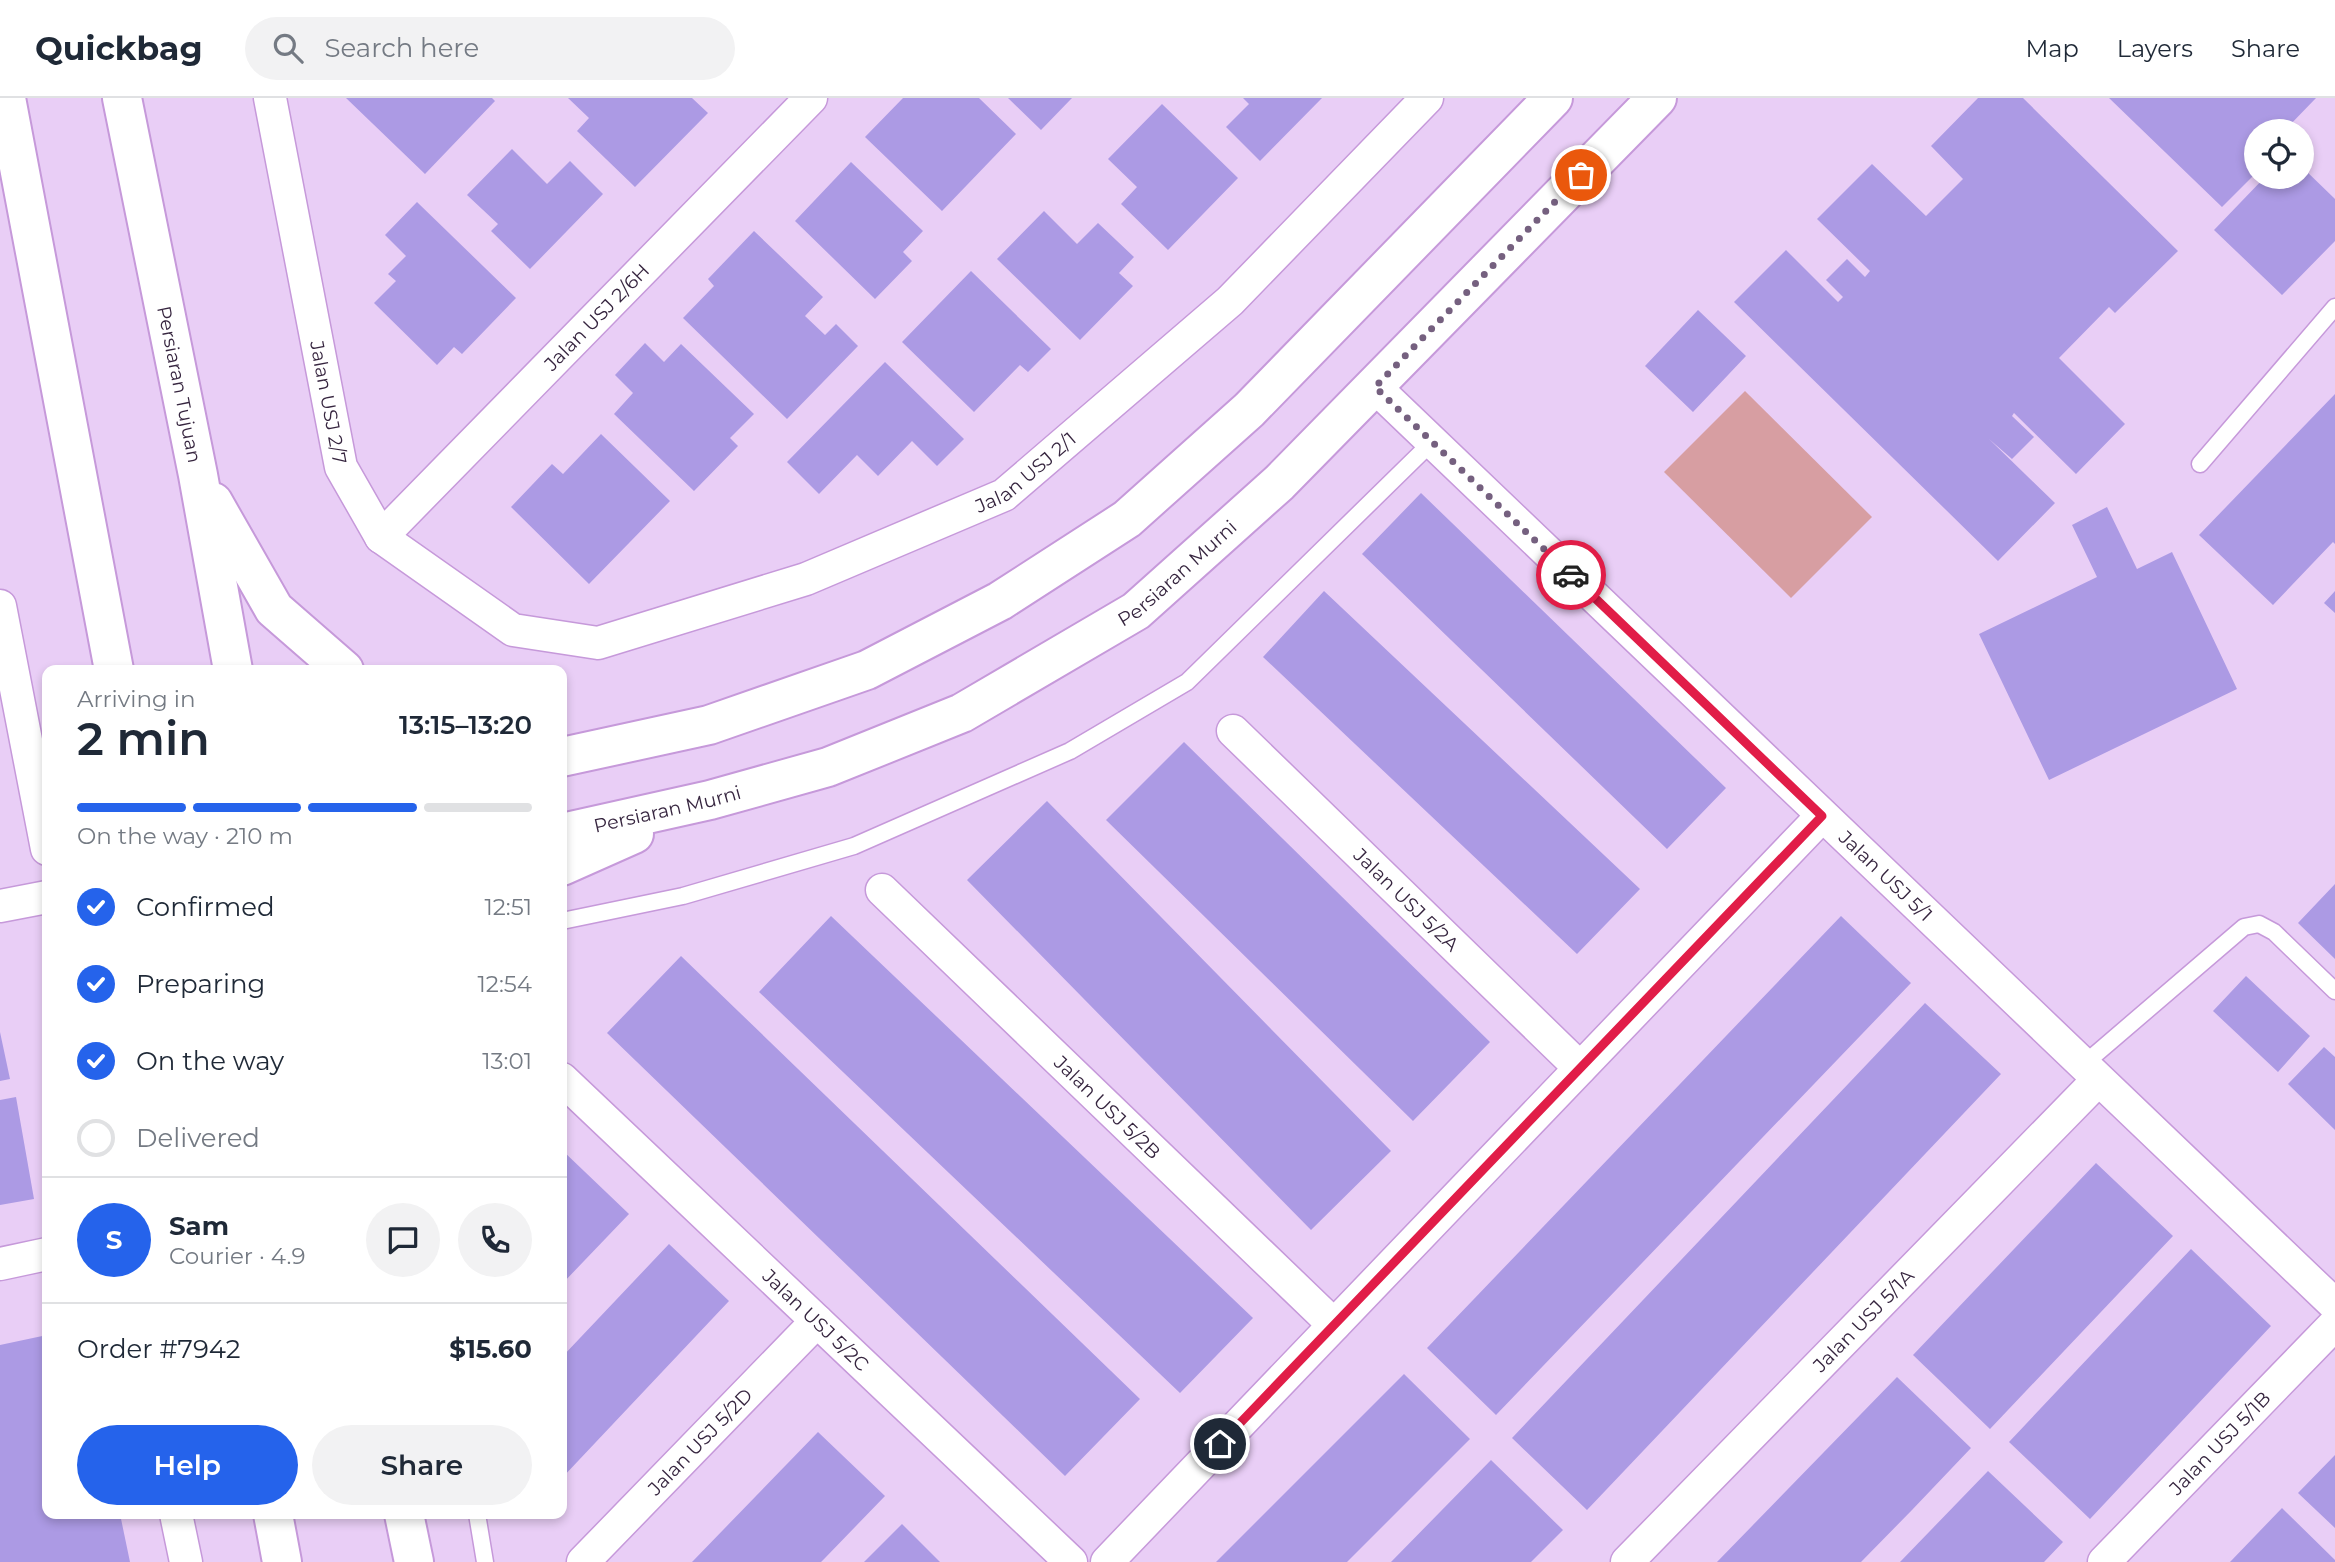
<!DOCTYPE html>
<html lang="en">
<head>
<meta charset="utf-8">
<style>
  :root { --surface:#fff; --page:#f2f2f3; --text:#1f2937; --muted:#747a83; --line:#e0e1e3; --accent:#2563eb }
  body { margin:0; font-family:Montserrat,sans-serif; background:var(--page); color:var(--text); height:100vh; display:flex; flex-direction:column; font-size:26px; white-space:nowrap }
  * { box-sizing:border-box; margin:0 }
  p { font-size:23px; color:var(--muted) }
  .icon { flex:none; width:38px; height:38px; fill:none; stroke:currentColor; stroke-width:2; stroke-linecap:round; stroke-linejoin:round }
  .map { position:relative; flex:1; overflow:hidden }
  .details { position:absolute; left:42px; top:567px; width:525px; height:854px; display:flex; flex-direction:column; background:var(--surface); border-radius:14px; box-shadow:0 4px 10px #0003 }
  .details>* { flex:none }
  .buttons { position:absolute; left:2244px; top:21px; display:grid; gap:14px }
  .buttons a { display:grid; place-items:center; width:70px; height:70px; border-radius:50%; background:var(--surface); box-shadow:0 4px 10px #0003; font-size:35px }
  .pin { position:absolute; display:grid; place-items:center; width:60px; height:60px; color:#fff; margin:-30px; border:4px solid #fff; border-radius:50%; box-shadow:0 2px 7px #0007 }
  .courier { position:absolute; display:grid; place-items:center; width:70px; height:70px; margin:-35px; border:5px solid #e11d48; border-radius:50%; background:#fff; color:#222; box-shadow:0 2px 9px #0007 }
  .head em { font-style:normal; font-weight:600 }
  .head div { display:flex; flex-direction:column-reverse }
  .head { display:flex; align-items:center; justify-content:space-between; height:119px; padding:0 35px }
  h1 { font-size:46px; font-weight:600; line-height:52px }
  .bar { display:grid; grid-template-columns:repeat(4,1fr); gap:10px 7px; align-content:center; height:84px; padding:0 35px }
  .bar i { height:9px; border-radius:5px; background:var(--line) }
  .bar .selected { background:var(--accent) }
  .bar p { grid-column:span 4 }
  .line { display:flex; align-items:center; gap:18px; padding:0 35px; border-top:2px solid var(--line) }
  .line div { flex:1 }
  .round { display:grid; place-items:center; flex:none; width:74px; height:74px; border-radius:37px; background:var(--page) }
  ol { padding:0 35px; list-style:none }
  li { display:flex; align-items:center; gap:21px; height:77px }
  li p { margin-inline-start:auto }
  li .icon { padding:7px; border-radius:50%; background:var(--accent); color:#fff; stroke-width:4 }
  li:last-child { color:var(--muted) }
  li i { width:38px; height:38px; border:4px solid var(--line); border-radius:50% }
  .button { display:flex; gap:14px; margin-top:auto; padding:14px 35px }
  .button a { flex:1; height:80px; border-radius:42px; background:var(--accent); color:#fff; font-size:28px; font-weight:600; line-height:80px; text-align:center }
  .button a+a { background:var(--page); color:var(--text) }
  header { display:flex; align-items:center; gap:42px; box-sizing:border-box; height:98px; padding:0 35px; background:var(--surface); border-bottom:2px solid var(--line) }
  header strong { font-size:33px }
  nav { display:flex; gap:38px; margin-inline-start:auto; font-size:24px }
  .search { width:490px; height:63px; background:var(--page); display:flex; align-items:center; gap:18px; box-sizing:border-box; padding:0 24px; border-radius:38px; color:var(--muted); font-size:26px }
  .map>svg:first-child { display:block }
</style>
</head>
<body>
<header>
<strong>Quickbag</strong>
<div class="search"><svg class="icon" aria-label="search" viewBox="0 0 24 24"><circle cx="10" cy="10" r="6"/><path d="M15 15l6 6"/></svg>Search here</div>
<nav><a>Map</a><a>Layers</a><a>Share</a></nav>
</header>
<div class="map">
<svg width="2335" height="1464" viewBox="0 0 2335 1464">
  <rect width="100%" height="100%" fill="#e9cef6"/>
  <!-- green -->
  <path fill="#d79ea2" d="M 1745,293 L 1872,419 L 1791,500 L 1664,374 Z"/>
  <!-- building -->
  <path fill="#ac9ae4" d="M 346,0 L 492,0 L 495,3 L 425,76 Z
    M 568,0 L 692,0 L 708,15 L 635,89 L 577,33 L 589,20 Z
    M 903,0 L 979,0 L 1016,36 L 942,113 L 865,39 Z
    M 1008,0 L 1072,0 L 1041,32 Z
    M 1243,0 L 1322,0 L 1260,63 L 1226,29 L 1249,6 Z
    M 1978,0 L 2023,0 L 2178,153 L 2115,215 L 2109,209 L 2059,260 L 2125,326 L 2076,376 L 2014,315 L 2012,318 L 2034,339 L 2012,361 L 1989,341 L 2055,405 L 1998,463 L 1734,204 L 1786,152 L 1838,204 L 1843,199 L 1826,182 L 1847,161 L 1865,179 L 1870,173 L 1817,121 L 1872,66 L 1926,118 L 1963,81 L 1931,48 Z
    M 2109,0 L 2316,0 L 2284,33 L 2256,33 L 2256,75 L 2222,109 Z
    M 1162,6 L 1238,80 L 1168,152 L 1121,106 L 1137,89 L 1108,61 Z
    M 512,51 L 547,86 L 570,63 L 603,96 L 530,171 L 491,133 L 498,126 L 467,97 Z
    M 851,64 L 923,133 L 903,154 L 912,163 L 875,201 L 795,123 Z
    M 2301,68 L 2335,101 L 2335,143 L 2282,197 L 2214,132 L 2265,79 L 2301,79 Z
    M 417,104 L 516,200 L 462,256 L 454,249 L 437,267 L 374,205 L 396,183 L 388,176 L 406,158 L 385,137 Z
    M 1044,113 L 1077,146 L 1098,125 L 1134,159 L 1119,175 L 1133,188 L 1080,242 L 997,161 Z
    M 754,133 L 823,199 L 805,218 L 825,237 L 836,226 L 858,248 L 787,321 L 683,220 L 714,188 L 708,181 Z
    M 971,173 L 1051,251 L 1028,274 L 1020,267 L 974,314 L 902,244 Z
    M 1698,212 L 1746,258 L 1693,314 L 1645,268 Z
    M 645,245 L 664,264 L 681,246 L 754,316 L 730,340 L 738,348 L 694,393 L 614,316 L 633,295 L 615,277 Z
    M 885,264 L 964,341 L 937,368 L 912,343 L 878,378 L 857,357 L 819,396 L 787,364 Z
    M 2335,296 L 2335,446 L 2333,444 L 2273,507 L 2199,437 Z
    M 601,336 L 670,403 L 589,486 L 511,409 L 552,366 L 563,376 Z
    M 1421,395 L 1726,690 L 1667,751 L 1362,456 Z
    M 2107,409 L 2137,471 L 2172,454 L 2237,591 L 2049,682 L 1979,536 L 2097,479 L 2072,427 Z
    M 1324,493 L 1640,791 L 1577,856 L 1263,559 Z
    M 2335,493 L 2335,515 L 2324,505 Z
    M 1184,644 L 1490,944 L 1413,1023 L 1106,722 Z
    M 1047,703 L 1391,1053 L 1311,1132 L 967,782 Z
    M 2335,786 L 2335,861 L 2298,825 Z
    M 831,818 L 1253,1220 L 1180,1295 L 759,894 Z
    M 1841,818 L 1911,885 L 1496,1317 L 1427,1250 Z
    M 681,858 L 1140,1301 L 1065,1378 L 607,935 Z
    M 2246,878 L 2310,938 L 2278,974 L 2213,913 Z
    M 1925,905 L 2001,976 L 1587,1412 L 1512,1340 Z
    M 0,934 L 10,981 L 0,983 Z
    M 2324,949 L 2335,959 L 2335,1032 L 2288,986 Z
    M 16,999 L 34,1101 L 0,1107 L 0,1002 Z
    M 562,1052 L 629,1116 L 562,1186 Z
    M 2096,1065 L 2173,1138 L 1990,1331 L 1913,1257 Z
    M 669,1146 L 729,1203 L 562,1380 L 562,1259 Z
    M 2191,1151 L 2271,1228 L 2090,1421 L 2009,1344 Z
    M 47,1237 L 47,1416 L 120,1416 L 130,1464 L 0,1464 L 0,1247 Z
    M 1404,1276 L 1470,1341 L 1347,1464 L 1216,1464 Z
    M 1897,1279 L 1971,1350 L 1912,1412 L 1861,1464 L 1717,1464 Z
    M 818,1334 L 885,1398 L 826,1459 L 821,1464 L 692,1464 Z
    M 2335,1357 L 2335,1430 L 2298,1395 Z
    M 1491,1362 L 1563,1432 L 1531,1464 L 1391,1464 Z
    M 1988,1373 L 2063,1444 L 2044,1464 L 1900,1464 Z
    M 2282,1410 L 2335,1462 L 2335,1464 L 2230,1464 Z
    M 902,1426 L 940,1464 L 864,1464 Z"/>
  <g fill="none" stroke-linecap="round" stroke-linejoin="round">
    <!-- service casing -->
    <g stroke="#c699da" stroke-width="19">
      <path id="service" d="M 2200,366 L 2335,209
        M 562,823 L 683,798 L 854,748 L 1070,653 L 1187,584 L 1432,344
        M 2083,967 L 2244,829 L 2259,826 L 2274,834 L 2335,893
        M 477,1416 L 485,1464"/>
    </g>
    <!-- minor casing -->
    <g stroke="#c699da" stroke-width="35">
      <g id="minor">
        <path id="s1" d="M 270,0 L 341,369 L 381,439 L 513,532 L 598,545 L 806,481 L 1004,397 L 1230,203 L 1427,0"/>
        <path id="s2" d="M 1375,289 L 2335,1207"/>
        <path id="s3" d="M 381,439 L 811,0"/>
        <path d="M 0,508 L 47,751"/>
        <path id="s4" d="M 1233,633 L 1580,970"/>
        <path id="s5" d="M 882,792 L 1334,1227"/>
        <path d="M 0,808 L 47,799"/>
        <path id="s6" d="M 562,981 L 1071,1464"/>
        <path d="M 0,1166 L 47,1156"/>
        <path d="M 176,1416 L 186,1464"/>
        <path id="s7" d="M 583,1464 L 817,1223"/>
        <path d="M 1107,1464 L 1822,718"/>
        <path id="s8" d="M 1627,1464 L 2098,982"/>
        <path id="s9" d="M 2104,1464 L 2335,1226"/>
      </g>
    </g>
    <!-- secondary casing -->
    <g stroke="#c699da" stroke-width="42">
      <g id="secondary">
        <path d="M 6,0 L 114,572"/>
        <path id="s10" d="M 122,0 L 198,377 L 233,572"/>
        <path d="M 213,404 L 274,511 L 344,572"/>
        <path d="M 562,659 L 709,627 L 867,572 L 1000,503 L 1127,421 L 1249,312 L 1553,0"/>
        <path id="s11" d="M 562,735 L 710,702 L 828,669 L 962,615 L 1136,513 L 1279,385 L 1657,0"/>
        <path d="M 562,768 L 634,736"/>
        <path d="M 273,1416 L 282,1464"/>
        <path d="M 404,1416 L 414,1464"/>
      </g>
    </g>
    <!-- service -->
    <use href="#service" stroke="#fff" stroke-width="16"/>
    <!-- minor -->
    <use href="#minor" stroke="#fff" stroke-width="32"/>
    <!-- secondary -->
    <use href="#secondary" stroke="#fff" stroke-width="38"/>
  </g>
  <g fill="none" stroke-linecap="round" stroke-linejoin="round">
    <!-- done -->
    <path stroke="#75607f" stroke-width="7" stroke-dasharray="0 12.6" d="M 1571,477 L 1375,289 L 1581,77"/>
    <!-- route -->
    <path stroke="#e11d48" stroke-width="9" d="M 1220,1346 L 1822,718 L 1571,477"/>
  </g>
  <g text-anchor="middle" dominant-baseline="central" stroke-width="5" stroke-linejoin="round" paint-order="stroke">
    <!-- street labels -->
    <g font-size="19" fill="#36253f" stroke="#fafafa">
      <text stroke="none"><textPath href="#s3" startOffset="308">Jalan USJ 2/6H</textPath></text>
      <text stroke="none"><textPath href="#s10" startOffset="292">Persiaran Tujuan</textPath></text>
      <text stroke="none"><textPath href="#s1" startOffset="310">Jalan USJ 2/7</textPath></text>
      <text stroke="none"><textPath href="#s1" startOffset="1167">Jalan USJ 2/1</textPath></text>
      <text stroke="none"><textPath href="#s11" startOffset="676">Persiaran Murni</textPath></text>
      <text stroke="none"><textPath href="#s11" startOffset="108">Persiaran Murni</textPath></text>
      <text stroke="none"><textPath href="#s2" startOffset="707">Jalan USJ 5/1</textPath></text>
      <text stroke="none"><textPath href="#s4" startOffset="242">Jalan USJ 5/2A</textPath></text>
      <text stroke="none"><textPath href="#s5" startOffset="313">Jalan USJ 5/2B</textPath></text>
      <text stroke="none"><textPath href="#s6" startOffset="350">Jalan USJ 5/2C</textPath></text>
      <text stroke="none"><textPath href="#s8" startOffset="338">Jalan USJ 5/1A</textPath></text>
      <text stroke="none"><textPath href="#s7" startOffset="168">Jalan USJ 5/2D</textPath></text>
      <text stroke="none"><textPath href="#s9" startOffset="166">Jalan USJ 5/1B</textPath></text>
    </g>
  </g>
</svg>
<div class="buttons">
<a><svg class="icon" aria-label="locate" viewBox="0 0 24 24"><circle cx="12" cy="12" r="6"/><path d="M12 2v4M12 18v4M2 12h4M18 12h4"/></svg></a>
</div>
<div class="pin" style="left:1581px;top:77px;background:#ea580c"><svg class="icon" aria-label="bag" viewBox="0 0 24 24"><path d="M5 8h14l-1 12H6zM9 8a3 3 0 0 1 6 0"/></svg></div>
<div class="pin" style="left:1220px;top:1346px;background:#1f2937"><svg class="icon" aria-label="home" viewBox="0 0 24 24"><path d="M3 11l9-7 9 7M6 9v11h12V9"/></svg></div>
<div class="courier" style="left:1571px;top:477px"><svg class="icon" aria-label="car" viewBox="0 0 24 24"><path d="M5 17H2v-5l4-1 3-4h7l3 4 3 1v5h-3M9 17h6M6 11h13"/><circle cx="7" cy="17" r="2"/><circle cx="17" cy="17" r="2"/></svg></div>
<section class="details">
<div class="head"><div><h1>2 min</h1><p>Arriving in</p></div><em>13:15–13:20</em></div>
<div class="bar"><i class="selected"></i><i class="selected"></i><i class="selected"></i><i></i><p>On the way · 210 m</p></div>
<ol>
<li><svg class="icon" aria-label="check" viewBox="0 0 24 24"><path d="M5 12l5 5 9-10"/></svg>Confirmed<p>12:51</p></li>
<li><svg class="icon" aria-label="check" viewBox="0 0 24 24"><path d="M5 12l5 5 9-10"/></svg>Preparing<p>12:54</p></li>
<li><svg class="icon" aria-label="check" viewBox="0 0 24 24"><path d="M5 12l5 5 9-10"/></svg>On the way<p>13:01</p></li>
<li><i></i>Delivered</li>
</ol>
<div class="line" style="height:126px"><b class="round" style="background:var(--accent);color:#fff">S</b><div><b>Sam</b><p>Courier · 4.9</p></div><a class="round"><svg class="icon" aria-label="chat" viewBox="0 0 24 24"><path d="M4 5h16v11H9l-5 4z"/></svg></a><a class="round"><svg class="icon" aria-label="phone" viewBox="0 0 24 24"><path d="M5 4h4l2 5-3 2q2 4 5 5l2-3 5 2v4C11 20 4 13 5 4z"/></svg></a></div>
<div class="line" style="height:91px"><div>Order #7942</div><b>$15.60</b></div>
<div class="button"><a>Help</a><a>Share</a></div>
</section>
</div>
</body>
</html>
